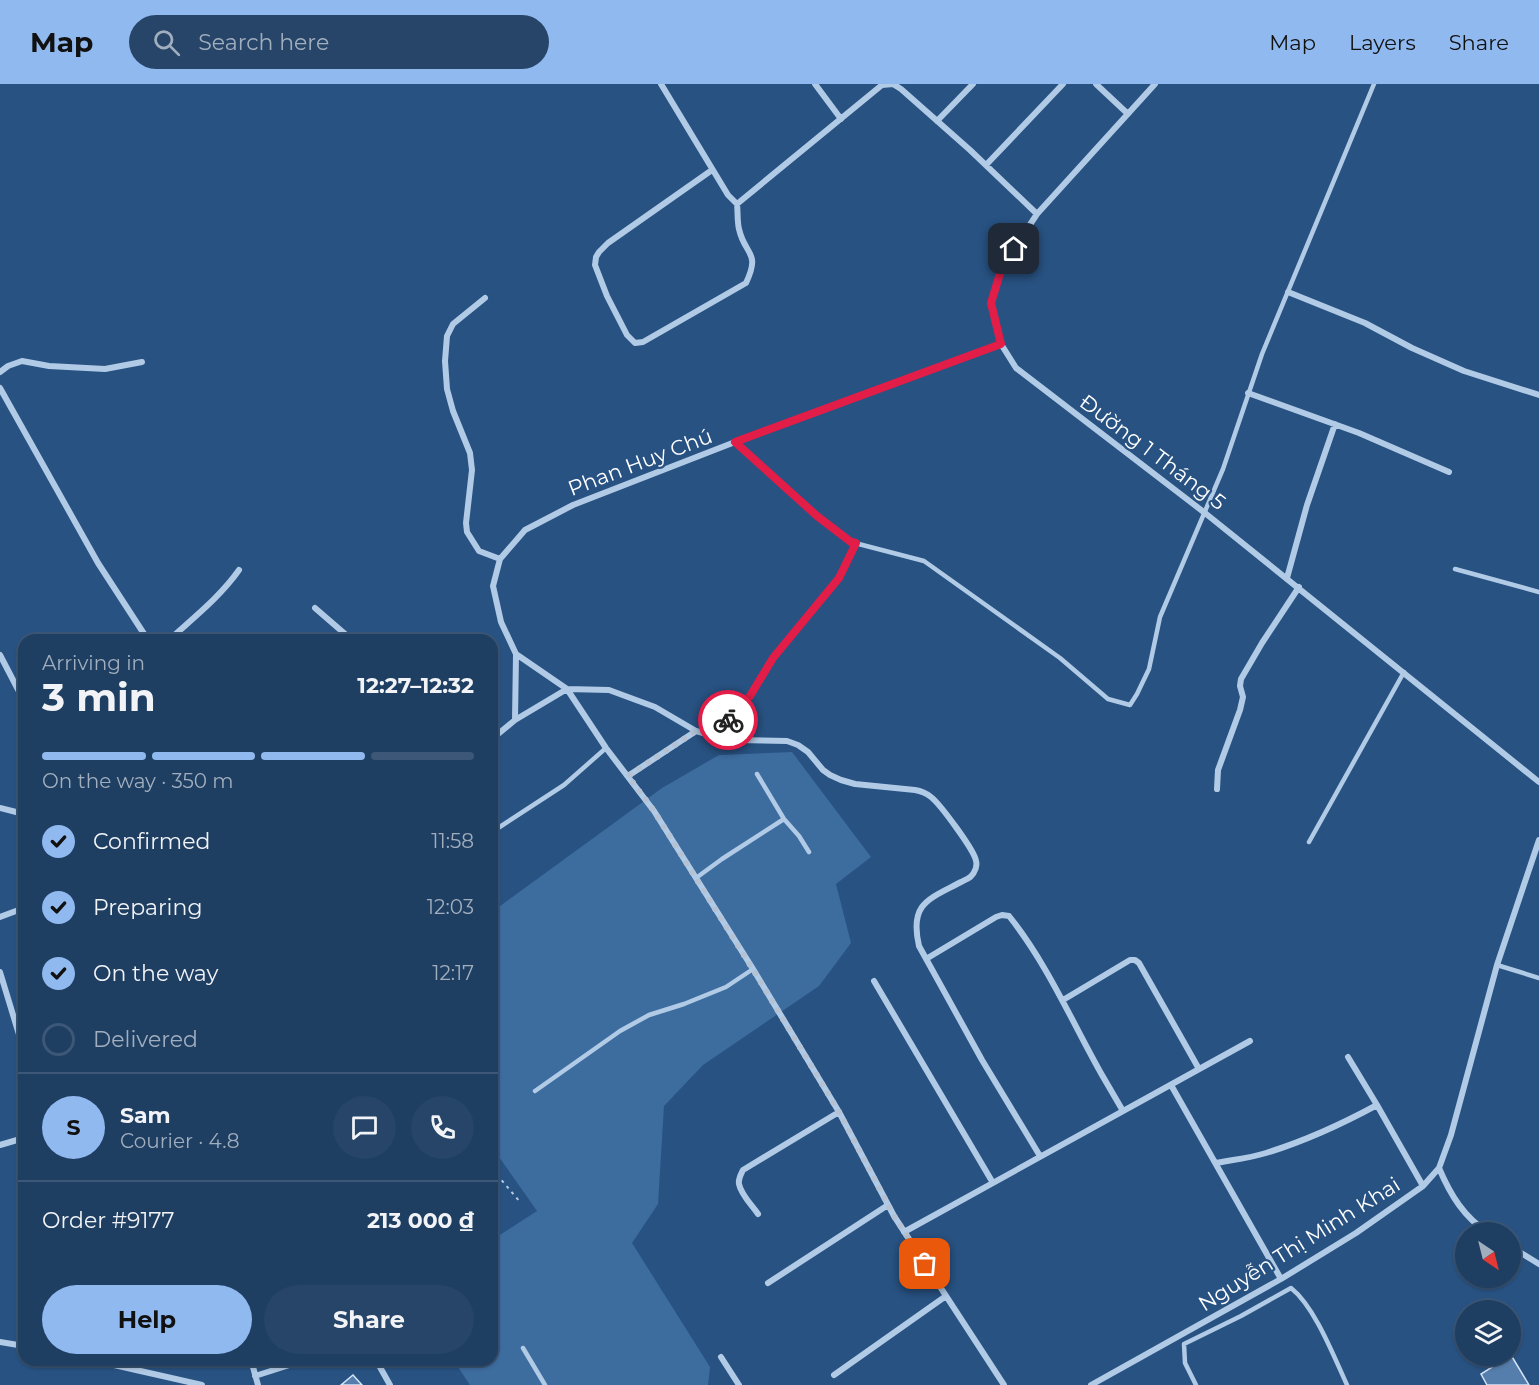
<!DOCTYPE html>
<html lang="en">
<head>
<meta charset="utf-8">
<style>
  :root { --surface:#1e3e62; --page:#264568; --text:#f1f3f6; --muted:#a1aebe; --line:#3c5777; --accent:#90b9f0 }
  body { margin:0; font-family:Montserrat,sans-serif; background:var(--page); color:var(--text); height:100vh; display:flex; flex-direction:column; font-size:22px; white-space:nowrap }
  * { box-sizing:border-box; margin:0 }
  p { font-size:20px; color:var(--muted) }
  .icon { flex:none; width:33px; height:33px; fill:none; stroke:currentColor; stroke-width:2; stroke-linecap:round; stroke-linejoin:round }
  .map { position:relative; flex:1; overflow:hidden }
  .panel { position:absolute; left:18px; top:550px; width:480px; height:732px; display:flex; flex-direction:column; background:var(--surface); border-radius:18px; box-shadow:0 2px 4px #0004,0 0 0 2px var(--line) }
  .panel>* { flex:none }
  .needle { width:39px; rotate:145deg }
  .buttons { position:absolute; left:1455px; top:1138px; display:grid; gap:12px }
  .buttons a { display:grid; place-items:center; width:66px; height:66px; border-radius:50%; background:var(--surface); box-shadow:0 2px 4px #0004,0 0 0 2px var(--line); font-size:30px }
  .pin { position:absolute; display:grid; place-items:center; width:51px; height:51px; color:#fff; margin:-26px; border-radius:12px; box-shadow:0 3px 9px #0006 }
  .courier { position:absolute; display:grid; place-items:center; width:60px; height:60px; margin:-30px; border:4px solid #e11d48; border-radius:50%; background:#fff; color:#222; box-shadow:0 2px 8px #0007 }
  .overview em { font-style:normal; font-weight:700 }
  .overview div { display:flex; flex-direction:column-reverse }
  .overview { display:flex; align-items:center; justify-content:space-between; height:102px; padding:0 24px }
  h1 { font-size:39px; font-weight:700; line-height:45px }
  .bar { display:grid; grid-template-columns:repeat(4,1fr); gap:9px 6px; align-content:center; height:72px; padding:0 24px }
  .bar i { height:8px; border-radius:4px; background:var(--line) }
  .bar .on { background:var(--accent) }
  .bar p { grid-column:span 4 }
  .line { display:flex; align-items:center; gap:15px; padding:0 24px; border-top:2px solid var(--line) }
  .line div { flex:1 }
  .round { display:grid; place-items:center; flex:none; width:63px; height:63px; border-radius:32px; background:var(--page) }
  ol { padding:0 24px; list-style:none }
  li { display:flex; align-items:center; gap:18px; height:66px }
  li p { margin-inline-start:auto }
  li .icon { padding:6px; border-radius:50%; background:var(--accent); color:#111; stroke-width:4 }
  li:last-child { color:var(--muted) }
  li i { width:33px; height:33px; border:3px solid var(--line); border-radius:50% }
  .cta { display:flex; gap:12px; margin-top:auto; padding:12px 24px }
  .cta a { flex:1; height:69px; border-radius:36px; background:var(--accent); color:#111; font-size:24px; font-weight:700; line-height:69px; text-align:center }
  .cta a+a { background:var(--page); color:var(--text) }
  header { display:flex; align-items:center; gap:36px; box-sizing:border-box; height:84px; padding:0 30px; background:var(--accent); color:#111 }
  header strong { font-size:28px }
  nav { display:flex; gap:33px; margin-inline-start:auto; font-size:21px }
  .search { width:420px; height:54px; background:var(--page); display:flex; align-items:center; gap:15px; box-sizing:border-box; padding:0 21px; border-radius:33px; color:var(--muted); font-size:22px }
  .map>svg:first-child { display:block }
</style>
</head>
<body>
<header>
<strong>Map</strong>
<div class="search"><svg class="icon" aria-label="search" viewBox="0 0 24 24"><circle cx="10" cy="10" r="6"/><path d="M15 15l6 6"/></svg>Search here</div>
<nav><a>Map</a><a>Layers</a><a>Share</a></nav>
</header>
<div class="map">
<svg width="1539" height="1301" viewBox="0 0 1539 1301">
  <rect width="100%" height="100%" fill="#285282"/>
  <!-- green -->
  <path fill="#3d6c9f" d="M 792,668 L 871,773 L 836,800 L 851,859 L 819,902 L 703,981 L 664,1022 L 658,1120 L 632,1159 L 710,1283 L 708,1301 L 470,1301 L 454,1277 L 492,1276 L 492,1156 L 537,1127 L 492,1063 L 492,828 L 662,704 L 719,671 Z"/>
  <!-- building -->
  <path fill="#557eac" stroke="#d4e4f5" stroke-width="1.5" d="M 1511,1271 L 1529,1301 L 1487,1301 L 1481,1290 Z
    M 353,1291 L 362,1301 L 341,1301 Z"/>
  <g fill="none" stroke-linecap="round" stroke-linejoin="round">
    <!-- path -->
    <path stroke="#b1cbe6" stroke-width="2" stroke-dasharray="3 4.5" stroke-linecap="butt" d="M 492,1085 L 521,1119"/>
    <!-- service -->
    <path stroke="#b1cbe6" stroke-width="4.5" d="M 735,358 L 817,432 L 851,458 L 924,477 L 1060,574 L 1108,615 L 1130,621 L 1137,610 L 1149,585 L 1160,533 L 1223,385 L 1262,270 L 1374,0
      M 1455,485 L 1539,508
      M 757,690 L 784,735 L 799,752 L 809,768
      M 492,748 L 564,701 L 606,664
      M 1309,758 L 1404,588
      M 696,794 L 722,775 L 784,735
      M 1497,881 L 1539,894
      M 535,1007 L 620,947 L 649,931 L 684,920 L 726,903 L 753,885
      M 523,1264 L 545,1301
      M 1196,1301 L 1185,1279 L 1184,1260 L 1241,1232 L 1291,1204 C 1315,1223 1334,1273 1347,1301"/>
    <!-- minor -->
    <path stroke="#b1cbe6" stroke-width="6" d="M 661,0 L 728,111 L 737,120 L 882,1 L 893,0 L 901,5 L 970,66 L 1037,130
      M 815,0 L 841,35
      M 1096,0 L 1128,30
      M 1155,0 L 1037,130 L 1002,183 L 991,220 L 1001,260 L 1016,284 L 1205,429 L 1539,698
      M 937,37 L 973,0
      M 986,81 L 1063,0
      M 712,86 L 608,159 L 599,168 L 596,173 L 595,181 L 607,212 L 627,251 L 635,259 L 643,258 L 746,199 C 761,167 745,172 739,145 C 737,137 738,128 737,120
      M 1288,208 L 1365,239 L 1412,264 L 1464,287 L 1539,311
      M 485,214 L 453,240 L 447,252 L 445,277 L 447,305 L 453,327 L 470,369 L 472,386 L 466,439 L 467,448 L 479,467 L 500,475
      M 0,288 L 8,282 L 22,277 L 49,282 L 105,285 L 142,278
      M 0,304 L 98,479 L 148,556
      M 1248,309 L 1359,349 L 1449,388
      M 1287,494 L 1307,421 L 1335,340
      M 315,524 L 352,556
      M 169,556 C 193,534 220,513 239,486
      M 516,570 L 501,538 L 493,502 L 500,475 L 525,446 L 573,421 L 735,358 L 1001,260
      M 0,571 L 24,617
      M 714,652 L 750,612 L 773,574 L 839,494 L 856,460
      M 492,655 L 515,636
      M 628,692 L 696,647
      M 1217,705 L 1218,686 L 1240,626 L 1243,613 L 1240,602 L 1241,595 L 1262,559 L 1299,503
      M 0,724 L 24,730
      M 0,833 L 24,824
      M 926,875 L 996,833 L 1002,831 L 1009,832 C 1048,881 1072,938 1102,991 C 1109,1003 1116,1015 1123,1027
      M 0,888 L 24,967
      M 874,897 L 993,1099
      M 1063,916 L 1130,876 L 1135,876 L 1139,879 L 1199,985
      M 1348,973 L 1377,1021 L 1423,1102
      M 1171,1001 L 1281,1195
      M 0,1061 L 24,1054
      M 1216,1079 C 1232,1076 1250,1074 1266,1069 C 1305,1057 1342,1040 1377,1021
      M 1439,1084 C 1450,1110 1464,1134 1489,1149
      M 758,1130 C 752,1121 741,1111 739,1100 C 738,1095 741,1090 743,1086 L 839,1028
      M 904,1148 L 1250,957
      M 1510,1162 L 1539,1180
      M 768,1199 L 888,1121
      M 0,1258 L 24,1262
      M 721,1273 L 739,1301
      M 92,1276 L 202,1301
      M 251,1276 L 258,1301
      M 376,1276 L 390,1301
      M 834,1291 L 946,1212
      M 255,1292 L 305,1276
      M 1004,1301 L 894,1132 L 839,1028 L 753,885 L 654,727 L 606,664 L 567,605 L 516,570 L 515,636 L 567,605 L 609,606 L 655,623 L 696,647 L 714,652 L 737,656 L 787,657 L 798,661 L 808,668 L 823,686 L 830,691 L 841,696 L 855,700 L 915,706 C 921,707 926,709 931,713 C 940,720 975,767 976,777 C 977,779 976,785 975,786 C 973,793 967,795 961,798 C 929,815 909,819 919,862 L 982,976 L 1040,1072
      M 1091,1301 L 1281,1195 L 1356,1149 L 1423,1102 L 1439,1084 L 1451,1051 L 1497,881 L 1539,756"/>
  </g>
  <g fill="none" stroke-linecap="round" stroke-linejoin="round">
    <!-- done -->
    <path stroke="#b4c2d3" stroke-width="6" stroke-dasharray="0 10.8" d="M 728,636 L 714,652 L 696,647 L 628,692 L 654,727 L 757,892 L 839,1028 L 894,1132 L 925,1180"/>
    <!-- route -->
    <path stroke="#e11d48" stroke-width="8" d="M 728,636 L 750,612 L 773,574 L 839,494 L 856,459 L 851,458 L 817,432 L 735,358 L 1001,260 L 991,219 L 1002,183 L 1014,165"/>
  </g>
  <g text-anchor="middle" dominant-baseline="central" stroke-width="4.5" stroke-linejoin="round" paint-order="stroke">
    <!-- street labels -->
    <g font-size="21" fill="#fff" stroke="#285282">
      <text transform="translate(1153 368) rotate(37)">Đường 1 Tháng 5</text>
      <text transform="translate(640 378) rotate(-21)">Phan Huy Chú</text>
      <text transform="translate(1299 1160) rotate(-32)">Nguyễn Thị Minh Khai</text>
    </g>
  </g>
</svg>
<div class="buttons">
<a><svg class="needle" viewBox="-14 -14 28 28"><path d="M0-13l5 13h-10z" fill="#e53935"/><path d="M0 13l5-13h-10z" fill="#a1aebe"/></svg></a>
<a><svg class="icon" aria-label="layers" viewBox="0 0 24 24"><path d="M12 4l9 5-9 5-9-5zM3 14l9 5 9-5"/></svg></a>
</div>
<div class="pin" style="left:925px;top:1180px;background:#ea580c"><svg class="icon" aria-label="bag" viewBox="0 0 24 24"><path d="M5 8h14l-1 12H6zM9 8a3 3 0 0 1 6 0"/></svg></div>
<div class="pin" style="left:1014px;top:165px;background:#1f2937"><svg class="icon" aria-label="home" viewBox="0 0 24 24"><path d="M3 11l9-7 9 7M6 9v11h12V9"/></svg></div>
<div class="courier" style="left:728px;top:636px"><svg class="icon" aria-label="bike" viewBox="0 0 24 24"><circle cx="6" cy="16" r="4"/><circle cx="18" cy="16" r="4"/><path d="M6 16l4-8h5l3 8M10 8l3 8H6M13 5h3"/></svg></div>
<section class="panel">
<div class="overview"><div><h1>3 min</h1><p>Arriving in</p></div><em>12:27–12:32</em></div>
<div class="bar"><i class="on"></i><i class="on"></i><i class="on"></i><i></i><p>On the way · 350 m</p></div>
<ol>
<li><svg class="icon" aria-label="check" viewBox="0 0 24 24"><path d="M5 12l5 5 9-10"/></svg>Confirmed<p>11:58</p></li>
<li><svg class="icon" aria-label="check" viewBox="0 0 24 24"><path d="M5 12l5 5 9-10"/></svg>Preparing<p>12:03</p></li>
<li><svg class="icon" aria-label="check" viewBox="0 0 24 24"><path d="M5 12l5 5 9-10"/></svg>On the way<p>12:17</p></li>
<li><i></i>Delivered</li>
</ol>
<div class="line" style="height:108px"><b class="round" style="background:var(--accent);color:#111">S</b><div><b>Sam</b><p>Courier · 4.8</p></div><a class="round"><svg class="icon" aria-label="chat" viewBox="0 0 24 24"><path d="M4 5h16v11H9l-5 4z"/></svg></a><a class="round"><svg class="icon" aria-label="phone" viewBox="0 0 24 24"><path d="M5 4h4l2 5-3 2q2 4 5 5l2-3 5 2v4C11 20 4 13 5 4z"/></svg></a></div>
<div class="line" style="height:78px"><div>Order #9177</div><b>213 000 ₫</b></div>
<div class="cta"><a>Help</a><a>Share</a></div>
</section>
</div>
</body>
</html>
